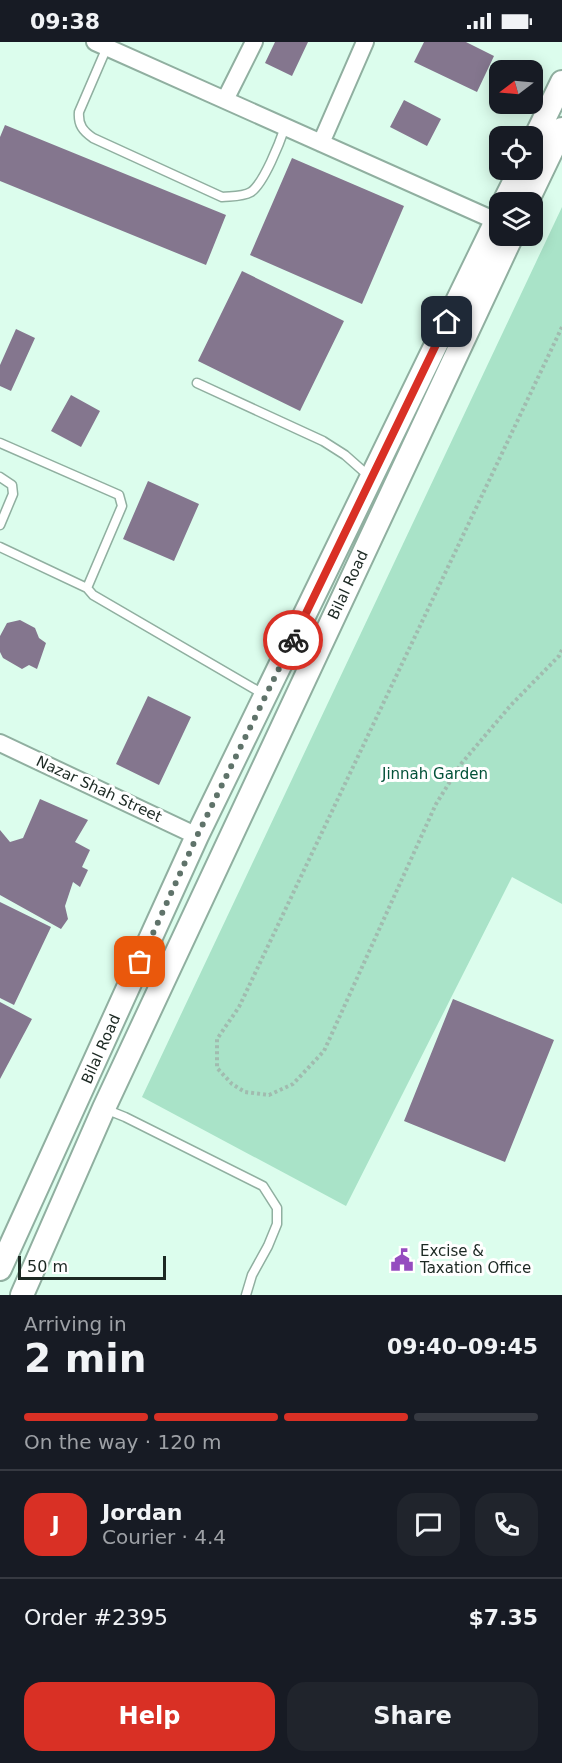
<!DOCTYPE html>
<html lang="en">
<head>
<meta charset="utf-8">
<style>
  :root { --surface:#171b24; --page:#20242c; --text:#f1f3f6; --muted:#9ea1a6; --line:#363941; --accent:#d93025 }
  body { margin:0; font-family:"DejaVu Sans",sans-serif; background:var(--page); color:var(--text); height:100vh; display:flex; flex-direction:column; font-size:22px; white-space:nowrap }
  * { box-sizing:border-box; margin:0 }
  p { font-size:20px; color:var(--muted) }
  .icon { flex:none; width:33px; height:33px; fill:none; stroke:currentColor; stroke-width:2; stroke-linecap:round; stroke-linejoin:round }
  .map { position:relative; height:1253px; overflow:hidden }
  .sheet { display:flex; flex-direction:column; background:var(--surface); flex:1 }
  .sheet>* { flex:none }
  .needle { width:39px; rotate:254deg }
  .tools { position:absolute; left:489px; top:18px; display:grid; gap:12px }
  .tools a { display:grid; place-items:center; width:54px; height:54px; border-radius:12px; background:var(--surface); box-shadow:0 3px 15px #0003; font-size:30px }
  .scale { position:absolute; left:18px; bottom:15px; width:148px; box-sizing:border-box; padding-left:6px; border:3px solid #1c2923; border-top:0; font-size:16px; line-height:21px; white-space:nowrap; color:#1c2923; -webkit-text-stroke:4px #fff; paint-order:stroke }
  .pin { position:absolute; display:grid; place-items:center; width:51px; height:51px; color:#fff; margin:-26px; border-radius:12px; box-shadow:0 3px 9px #0006 }
  .courier { position:absolute; display:grid; place-items:center; width:60px; height:60px; margin:-30px; border:4px solid #d93025; border-radius:50%; background:#fff; color:#222; box-shadow:0 2px 8px #0007 }
  .summary em { font-style:normal; font-weight:700 }
  .summary div { display:flex; flex-direction:column-reverse }
  .summary { display:flex; align-items:center; justify-content:space-between; height:102px; padding:0 24px }
  h1 { font-size:39px; font-weight:700; line-height:45px }
  .bar { display:grid; grid-template-columns:repeat(4,1fr); gap:9px 6px; align-content:center; height:72px; padding:0 24px }
  .bar i { height:8px; border-radius:4px; background:var(--line) }
  .bar .current { background:var(--accent) }
  .bar p { grid-column:span 4 }
  .line { display:flex; align-items:center; gap:15px; padding:0 24px; border-top:2px solid var(--line) }
  .line div { flex:1 }
  .round { display:grid; place-items:center; flex:none; width:63px; height:63px; border-radius:18px; background:var(--page) }
  .action { display:flex; gap:12px; margin-top:auto; padding:12px 24px }
  .action a { flex:1; height:69px; border-radius:18px; background:var(--accent); color:#fff; font-size:24px; font-weight:700; line-height:69px; text-align:center }
  .action a+a { background:var(--page); color:var(--text) }
  .status { display:flex; justify-content:space-between; align-items:center; height:42px; padding:0 30px; background:var(--surface); direction:ltr }
  .status svg { height:16px; fill:currentColor }
  .map>svg:first-child { display:block }
</style>
</head>
<body>
<div class="status"><b>09:38</b><svg viewBox="0 0 49 12"><path d="M0 12V9h3v3zM5 12V6h3v6zM10 12V3h3v9zM15 12V0h3v12zM26 1h20v11H26zM47 4h2v5h-2z"/></svg></div>
<div class="map">
<svg width="562" height="1253" viewBox="0 0 562 1253">
  <rect width="100%" height="100%" fill="#dcfded"/>
  <!-- green -->
  <path fill="#a9e3c8" d="M 562,165 L 562,862 L 512,835 L 346,1164 L 142,1055 Z"/>
  <!-- building -->
  <path fill="#84768e" d="M 275,0 L 308,0 L 292,34 L 265,21 Z
    M 424,0 L 466,0 L 494,14 L 477,50 L 414,20 Z
    M 404,58 L 441,77 L 427,104 L 390,85 Z
    M 5,83 L 226,173 L 206,223 L 0,139 L 0,95 Z
    M 292,116 L 404,164 L 362,262 L 250,213 Z
    M 242,229 L 344,279 L 300,369 L 198,319 Z
    M 16,287 L 35,296 L 11,349 L 0,344 L 0,323 Z
    M 71,353 L 100,369 L 81,405 L 51,389 Z
    M 148,439 L 199,462 L 174,519 L 123,497 Z
    M 20,578 L 35,586 L 39,596 L 46,601 L 37,627 L 29,623 L 22,627 L 3,616 L 0,610 L 0,594 L 7,581 Z
    M 148,654 L 191,675 L 159,743 L 116,722 Z
    M 40,757 L 88,778 L 75,800 L 90,808 L 82,825 L 88,828 L 80,845 L 73,840 L 65,864 L 68,877 L 61,887 L 0,853 L 0,788 L 10,800 L 23,796 Z
    M 0,860 L 51,885 L 14,963 L 0,956 Z
    M 453,957 L 554,998 L 505,1120 L 404,1079 Z
    M 0,960 L 32,977 L 0,1037 Z"/>
  <g fill="none" stroke-linecap="round" stroke-linejoin="round">
    <!-- lane casing -->
    <g stroke="#90afa0" stroke-width="11">
      <path id="lane" d="M 107,5 L 79,70 C 78,83 83,89 93,96 L 222,155 C 232,154 242,155 251,150 C 264,141 280,100 285,85
        M 197,341 L 323,399 L 345,413 L 371,436
        M 0,401 L 119,453 L 122,464 L 87,546 L 93,553 L 265,653
        M 0,435 L 12,443 L 13,452 L 0,483
        M 0,505 L 87,546
        M 105,1067 L 125,1075 L 263,1144 L 277,1166 L 277,1182 L 268,1204 L 252,1233 L 246,1253"/>
    </g>
    <!-- street casing -->
    <g stroke="#90afa0" stroke-width="20">
      <path id="street" d="M 95,0 L 496,179
        M 225,58 L 254,0
        M 321,101 L 365,0
        M 0,701 L 197,794"/>
    </g>
    <!-- secondary casing -->
    <g stroke="#90afa0" stroke-width="26">
      <path id="secondary" d="M 532,102 L 562,40
        M 504,160 L 520,128
        M 527,160 L 562,87
        M 0,1227 L 197,794 L 500,171
        M 22,1253 L 104,1066 L 512,194"/>
    </g>
    <!-- path -->
    <path stroke="#a1bbaf" stroke-width="4" stroke-dasharray="3 3" stroke-linecap="butt" d="M 562,285 L 239,965 L 217,997 L 217,1026 L 232,1042 L 245,1050 L 269,1053 L 293,1042 L 324,1009 L 436,762 L 461,722 L 511,663 L 559,614 L 562,608"/>
    <!-- lane -->
    <use href="#lane" stroke="#fff" stroke-width="8"/>
    <!-- street -->
    <use href="#street" stroke="#fff" stroke-width="16"/>
    <!-- secondary -->
    <use href="#secondary" stroke="#fff" stroke-width="22"/>
  </g>
  <g fill="none" stroke-linecap="round" stroke-linejoin="round">
    <!-- done -->
    <path stroke="#5f736a" stroke-width="6" stroke-dasharray="0 10.8" d="M 140,920 L 197,794 L 293,598"/>
    <!-- route -->
    <path stroke="#d93025" stroke-width="8" d="M 293,598 L 447,280"/>
  </g>
  <!-- icons -->
  <defs>
    <g id="civic-bare" transform="scale(1.8)"><path d="M-.6-6.5H3V-4.5H.6V-3L4-1V1h2V6H-6V1h2V-1L-.6-3ZM-1.2 2.5V6h2.4V2.5Z" fill="#954cbf" stroke="#fff" stroke-width="2.5" paint-order="stroke"/></g>
  </defs>
  <g fill-rule="evenodd">
    <use href="#civic-bare" x="402" y="1218"/>
  </g>
  <g text-anchor="middle" dominant-baseline="central" stroke-width="6" stroke-linejoin="round" paint-order="stroke">
    <!-- street labels -->
    <g font-size="15" fill="#1c2923" stroke="#fff">
      <text transform="translate(348 543) rotate(-65)">Bilal Road</text>
      <text transform="translate(99 747) rotate(25)">Nazar Shah Street</text>
      <text transform="translate(101 1007) rotate(-66)">Bilal Road</text>
    </g>
    <!-- park labels -->
    <g font-size="15" fill="#035239" stroke="#fff">
      <text x="435" y="732">Jinnah Garden</text>
    </g>
    <!-- poi labels -->
    <g font-size="15" fill="#1c2923" stroke="#fff" text-anchor="start">
      <text x="420" y="1209">Excise &amp;<tspan x="420" dy="17">Taxation Office</tspan></text>
    </g>
  </g>
</svg>
<div class="tools">
<a><svg class="needle" viewBox="-14 -14 28 28"><path d="M0-13l5 13h-10z" fill="#e53935"/><path d="M0 13l5-13h-10z" fill="#9ea1a6"/></svg></a>
<a><svg class="icon" aria-label="locate" viewBox="0 0 24 24"><circle cx="12" cy="12" r="6"/><path d="M12 2v4M12 18v4M2 12h4M18 12h4"/></svg></a>
<a><svg class="icon" aria-label="layers" viewBox="0 0 24 24"><path d="M12 4l9 5-9 5-9-5zM3 14l9 5 9-5"/></svg></a>
</div>
<div class="scale">50 m</div>
<div class="pin" style="left:140px;top:920px;background:#ea580c"><svg class="icon" aria-label="bag" viewBox="0 0 24 24"><path d="M5 8h14l-1 12H6zM9 8a3 3 0 0 1 6 0"/></svg></div>
<div class="pin" style="left:447px;top:280px;background:#1f2937"><svg class="icon" aria-label="home" viewBox="0 0 24 24"><path d="M3 11l9-7 9 7M6 9v11h12V9"/></svg></div>
<div class="courier" style="left:293px;top:598px"><svg class="icon" aria-label="bike" viewBox="0 0 24 24"><circle cx="6" cy="16" r="4"/><circle cx="18" cy="16" r="4"/><path d="M6 16l4-8h5l3 8M10 8l3 8H6M13 5h3"/></svg></div>
</div>
<section class="sheet">
<div class="summary"><div><h1>2 min</h1><p>Arriving in</p></div><em>09:40–09:45</em></div>
<div class="bar"><i class="current"></i><i class="current"></i><i class="current"></i><i></i><p>On the way · 120 m</p></div>
<div class="line" style="height:108px"><b class="round" style="background:var(--accent);color:#fff">J</b><div><b>Jordan</b><p>Courier · 4.4</p></div><a class="round"><svg class="icon" aria-label="chat" viewBox="0 0 24 24"><path d="M4 5h16v11H9l-5 4z"/></svg></a><a class="round"><svg class="icon" aria-label="phone" viewBox="0 0 24 24"><path d="M5 4h4l2 5-3 2q2 4 5 5l2-3 5 2v4C11 20 4 13 5 4z"/></svg></a></div>
<div class="line" style="height:78px"><div>Order #2395</div><b>$7.35</b></div>
<div class="action"><a>Help</a><a>Share</a></div>
</section>
</body>
</html>
